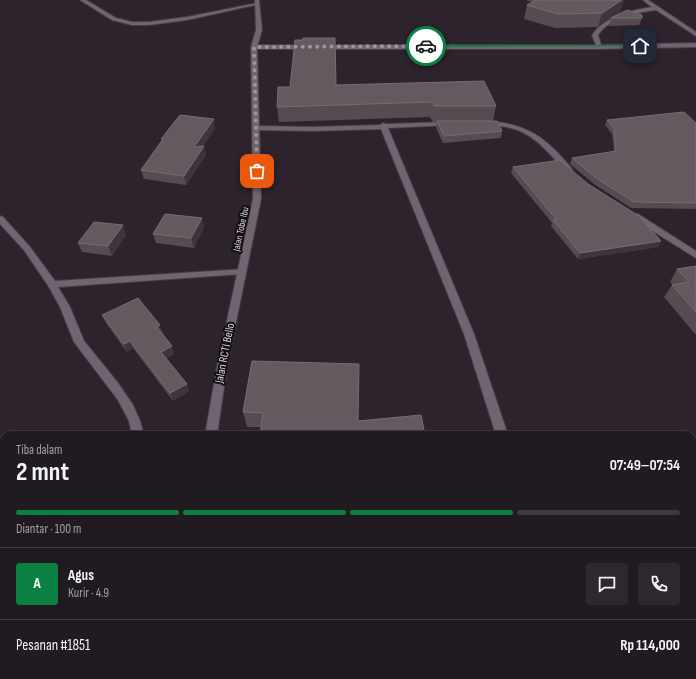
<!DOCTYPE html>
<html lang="id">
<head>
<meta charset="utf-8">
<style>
  :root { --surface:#211a21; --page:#2d272e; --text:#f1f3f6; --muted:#a2a1a5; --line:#3e383f; --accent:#0b8043 }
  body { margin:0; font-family:"Sofia Sans Condensed",sans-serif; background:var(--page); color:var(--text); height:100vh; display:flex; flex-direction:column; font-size:15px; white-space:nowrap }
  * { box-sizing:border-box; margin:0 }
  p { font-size:13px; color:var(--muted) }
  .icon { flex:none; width:22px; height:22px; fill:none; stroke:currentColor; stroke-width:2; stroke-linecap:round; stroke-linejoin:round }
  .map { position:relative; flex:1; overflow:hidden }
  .panel { position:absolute; left:0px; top:431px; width:696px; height:248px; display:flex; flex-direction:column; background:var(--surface); border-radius:12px 12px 0 0; box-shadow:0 1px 3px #0004,0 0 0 1px var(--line) }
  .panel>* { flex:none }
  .pin { position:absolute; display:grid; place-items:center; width:34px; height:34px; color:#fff; margin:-17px; border-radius:8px; box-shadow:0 2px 6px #0006 }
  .courier { position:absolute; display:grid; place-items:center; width:40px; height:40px; margin:-20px; border:3px solid #0b8043; border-radius:50%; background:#fff; color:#222; box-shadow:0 1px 5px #0007 }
  .head em { font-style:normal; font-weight:700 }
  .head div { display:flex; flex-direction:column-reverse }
  .head { display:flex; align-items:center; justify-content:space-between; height:68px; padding:0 16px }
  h1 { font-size:26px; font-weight:700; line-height:30px }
  .bar { display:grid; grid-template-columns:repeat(4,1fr); gap:6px 4px; align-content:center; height:48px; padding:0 16px }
  .bar i { height:5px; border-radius:3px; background:var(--line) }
  .bar .active { background:var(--accent) }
  .bar p { grid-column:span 4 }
  .line { display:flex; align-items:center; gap:10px; padding:0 16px; border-top:1px solid var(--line) }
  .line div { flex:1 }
  .round { display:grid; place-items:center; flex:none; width:42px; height:42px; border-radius:4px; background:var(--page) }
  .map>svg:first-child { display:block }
</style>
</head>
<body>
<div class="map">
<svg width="696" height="679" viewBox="0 0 696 679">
  <rect width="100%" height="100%" fill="#2c232c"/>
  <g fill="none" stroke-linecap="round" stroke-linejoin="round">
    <!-- street casing -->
    <g stroke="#473f47" stroke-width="2">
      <path id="street" d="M 80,0 L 86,0 L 116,18 L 132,22 L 149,22 L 187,17 L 257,3 L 259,4 L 187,20 L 149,25 L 132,25 L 112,20 Z
        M 643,0 L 648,0 L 696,32 L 696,36 L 656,10 C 635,13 611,16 598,35 L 601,45 L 696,43 L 696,47 L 599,49 L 254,49 L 251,47 L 254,45 L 596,45 L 592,35 C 607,15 629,11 652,7 Z
        M 485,121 C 526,123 546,137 572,169 L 568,171 L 565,171 C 550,154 534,133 510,128 C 501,125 492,126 483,124 L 483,122 Z
        M 449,122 L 452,124 L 451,125 L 388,128 L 474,334 L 508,435 L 496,435 L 464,334 L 381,129 L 314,131 L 256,130 L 253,128 L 256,126 L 314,127 L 380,125 L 383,123 L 386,124 Z
        M 632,214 L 638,214 L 696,251 L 696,258 L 632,218 Z
        M 0,216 L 3,217 L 30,247 L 55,281 L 245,269 L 246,271 L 245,273 L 242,274 L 58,287 L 70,307 L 84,341 L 118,383 L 133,405 L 140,421 L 144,435 L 132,435 L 129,421 L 118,400 L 74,342 L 60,307 L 49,287 L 24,250 L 0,224 Z
        M 692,551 L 696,551 L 696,565 L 692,565 Z
        M 548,675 L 564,675 L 565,679 L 549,679 Z"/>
    </g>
    <!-- secondary casing -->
    <g stroke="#473f47" stroke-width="2">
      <path id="secondary" d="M 255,0 L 259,0 L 262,30 L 257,47 L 261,199 L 227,367 L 217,435 L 205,435 L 217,367 L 253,199 L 251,47 L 256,30 Z
        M 134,675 L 150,675 L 150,679 L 134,679 Z"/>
    </g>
    <!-- street -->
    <use href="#street" fill="#6f646f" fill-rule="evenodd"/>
    <!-- secondary -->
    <use href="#secondary" fill="#6f646f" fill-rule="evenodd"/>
  </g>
  <!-- wall -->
  <path fill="#574a51" d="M 526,0 L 624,0 L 620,12 L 598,27 L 555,28 L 524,19 L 527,5 L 532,2 Z
    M 611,18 L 642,18 L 639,25 L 609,26 Z
    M 336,85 L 496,106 L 493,121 L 502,131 L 501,138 L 443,143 L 436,128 L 437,122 L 433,122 L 430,117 L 279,122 L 277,107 Z
    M 607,120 L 696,123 L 696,209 L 631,208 L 594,184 L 570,164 L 572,158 L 614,151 L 612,134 L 605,125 Z
    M 215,128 L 203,146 L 206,155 L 186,185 L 144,179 L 141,170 L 162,141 L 161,139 Z
    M 513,167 L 658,247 L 578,259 L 551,226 L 552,223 L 511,173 Z
    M 204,227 L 194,248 L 156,243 L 153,234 Z
    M 126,235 L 112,256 L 82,252 L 78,243 Z
    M 696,266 L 696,335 L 664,297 L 672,285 L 673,285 L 670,282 L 677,269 Z
    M 102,315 L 163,333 L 162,334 L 174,354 L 166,358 L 189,391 L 173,401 L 133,348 L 127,352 L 106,323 Z
    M 252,361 L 358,421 L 261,427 L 247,427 L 243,412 Z
    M 262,675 L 299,675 L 299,678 L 262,676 Z
    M 373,675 L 427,675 L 425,679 L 373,679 Z
    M 582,675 L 655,675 L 656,677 L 667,679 L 584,679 Z"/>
  <!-- shaded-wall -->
  <path fill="#40343c" d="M 622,0 L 624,0 L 620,12 L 598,27 L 602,13 Z
    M 214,119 L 215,128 L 196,156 L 194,147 Z
    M 204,146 L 206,155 L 186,185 L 184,176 Z
    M 202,218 L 204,227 L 194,248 L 191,238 Z
    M 123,225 L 126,235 L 112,256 L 108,246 Z
    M 661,241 L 658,247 L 578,259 L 580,253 Z
    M 160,325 L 163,333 L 159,335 L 157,327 Z
    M 130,341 L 133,348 L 127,352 L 124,344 Z
    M 172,346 L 174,354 L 164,359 L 161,352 Z
    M 187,384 L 189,391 L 173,401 L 170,393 Z"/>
  <!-- building -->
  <path fill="#655960" stroke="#776c72" d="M 536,0 L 622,0 L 602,13 L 558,14 L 527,5 Z
    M 627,10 L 642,15 L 642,18 L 611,18 Z
    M 303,38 L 335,38 L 336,85 L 484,81 L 496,106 L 434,106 L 432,102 L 277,107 L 278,87 L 290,87 L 295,40 L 303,40 Z
    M 684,112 L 696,123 L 696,203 L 634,202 L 596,178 L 572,158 L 616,151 L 614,128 L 607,120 Z
    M 180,115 L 214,119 L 194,147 L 204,146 L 184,176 L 141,170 L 163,139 L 161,139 Z
    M 437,121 L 497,121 L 502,131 L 444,136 Z
    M 560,160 L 588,184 L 639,216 L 661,241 L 580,253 L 553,220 L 556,219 L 513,167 Z
    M 165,214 L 202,218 L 191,238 L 153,234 Z
    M 94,222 L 123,225 L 108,246 L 78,243 Z
    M 696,266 L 696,312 L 672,285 L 689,282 L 677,269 Z
    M 138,298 L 160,325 L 157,327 L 172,346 L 161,352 L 187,384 L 170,393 L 130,341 L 124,344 L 102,315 Z
    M 252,361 L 359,364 L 358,421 L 421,415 L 425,435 L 260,435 L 263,413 L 243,412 Z
    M 591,675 L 655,675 L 656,677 L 665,675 L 667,679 L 593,679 Z"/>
  <!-- route -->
  <path fill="#0b8043" d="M 426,45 L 640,45 L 642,46 L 425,47 Z"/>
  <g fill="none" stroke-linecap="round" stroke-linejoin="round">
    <!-- done -->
    <path stroke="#9c959c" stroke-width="4" stroke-dasharray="0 7.2" d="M 257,171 L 254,47 L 426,46"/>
  </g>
  <g text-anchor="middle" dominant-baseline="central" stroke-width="4" stroke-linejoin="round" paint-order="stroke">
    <!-- far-street labels -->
    <g font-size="10" fill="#d8d2d8" stroke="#120e12">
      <text transform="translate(241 229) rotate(-78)">Jalan Tobe Ibu</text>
    </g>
    <!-- street labels -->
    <g font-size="12" fill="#d8d2d8" stroke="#120e12">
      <text transform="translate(225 353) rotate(-79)">Jalan RCTI Bello</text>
    </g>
  </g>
</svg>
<div class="pin" style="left:257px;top:171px;background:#ea580c"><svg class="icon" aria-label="bag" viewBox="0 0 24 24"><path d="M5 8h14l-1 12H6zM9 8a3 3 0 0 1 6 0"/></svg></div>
<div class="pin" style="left:640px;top:46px;background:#1f2937"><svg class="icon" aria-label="home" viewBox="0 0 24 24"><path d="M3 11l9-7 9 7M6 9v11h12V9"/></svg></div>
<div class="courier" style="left:426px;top:46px"><svg class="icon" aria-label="car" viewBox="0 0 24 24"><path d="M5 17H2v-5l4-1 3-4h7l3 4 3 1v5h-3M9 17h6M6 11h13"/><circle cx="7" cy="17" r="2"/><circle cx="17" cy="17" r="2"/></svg></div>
<section class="panel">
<div class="head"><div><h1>2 mnt</h1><p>Tiba dalam</p></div><em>07:49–07:54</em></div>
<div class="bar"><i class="active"></i><i class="active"></i><i class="active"></i><i></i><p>Diantar · 100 m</p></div>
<div class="line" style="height:72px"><b class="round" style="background:var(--accent);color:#fff">A</b><div><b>Agus</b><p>Kurir · 4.9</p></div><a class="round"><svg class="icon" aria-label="chat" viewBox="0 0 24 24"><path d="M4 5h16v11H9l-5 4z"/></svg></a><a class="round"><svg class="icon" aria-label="phone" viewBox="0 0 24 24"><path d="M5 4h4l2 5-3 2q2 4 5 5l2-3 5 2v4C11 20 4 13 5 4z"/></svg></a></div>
<div class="line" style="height:52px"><div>Pesanan #1851</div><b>Rp 114,000</b></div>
</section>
</div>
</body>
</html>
